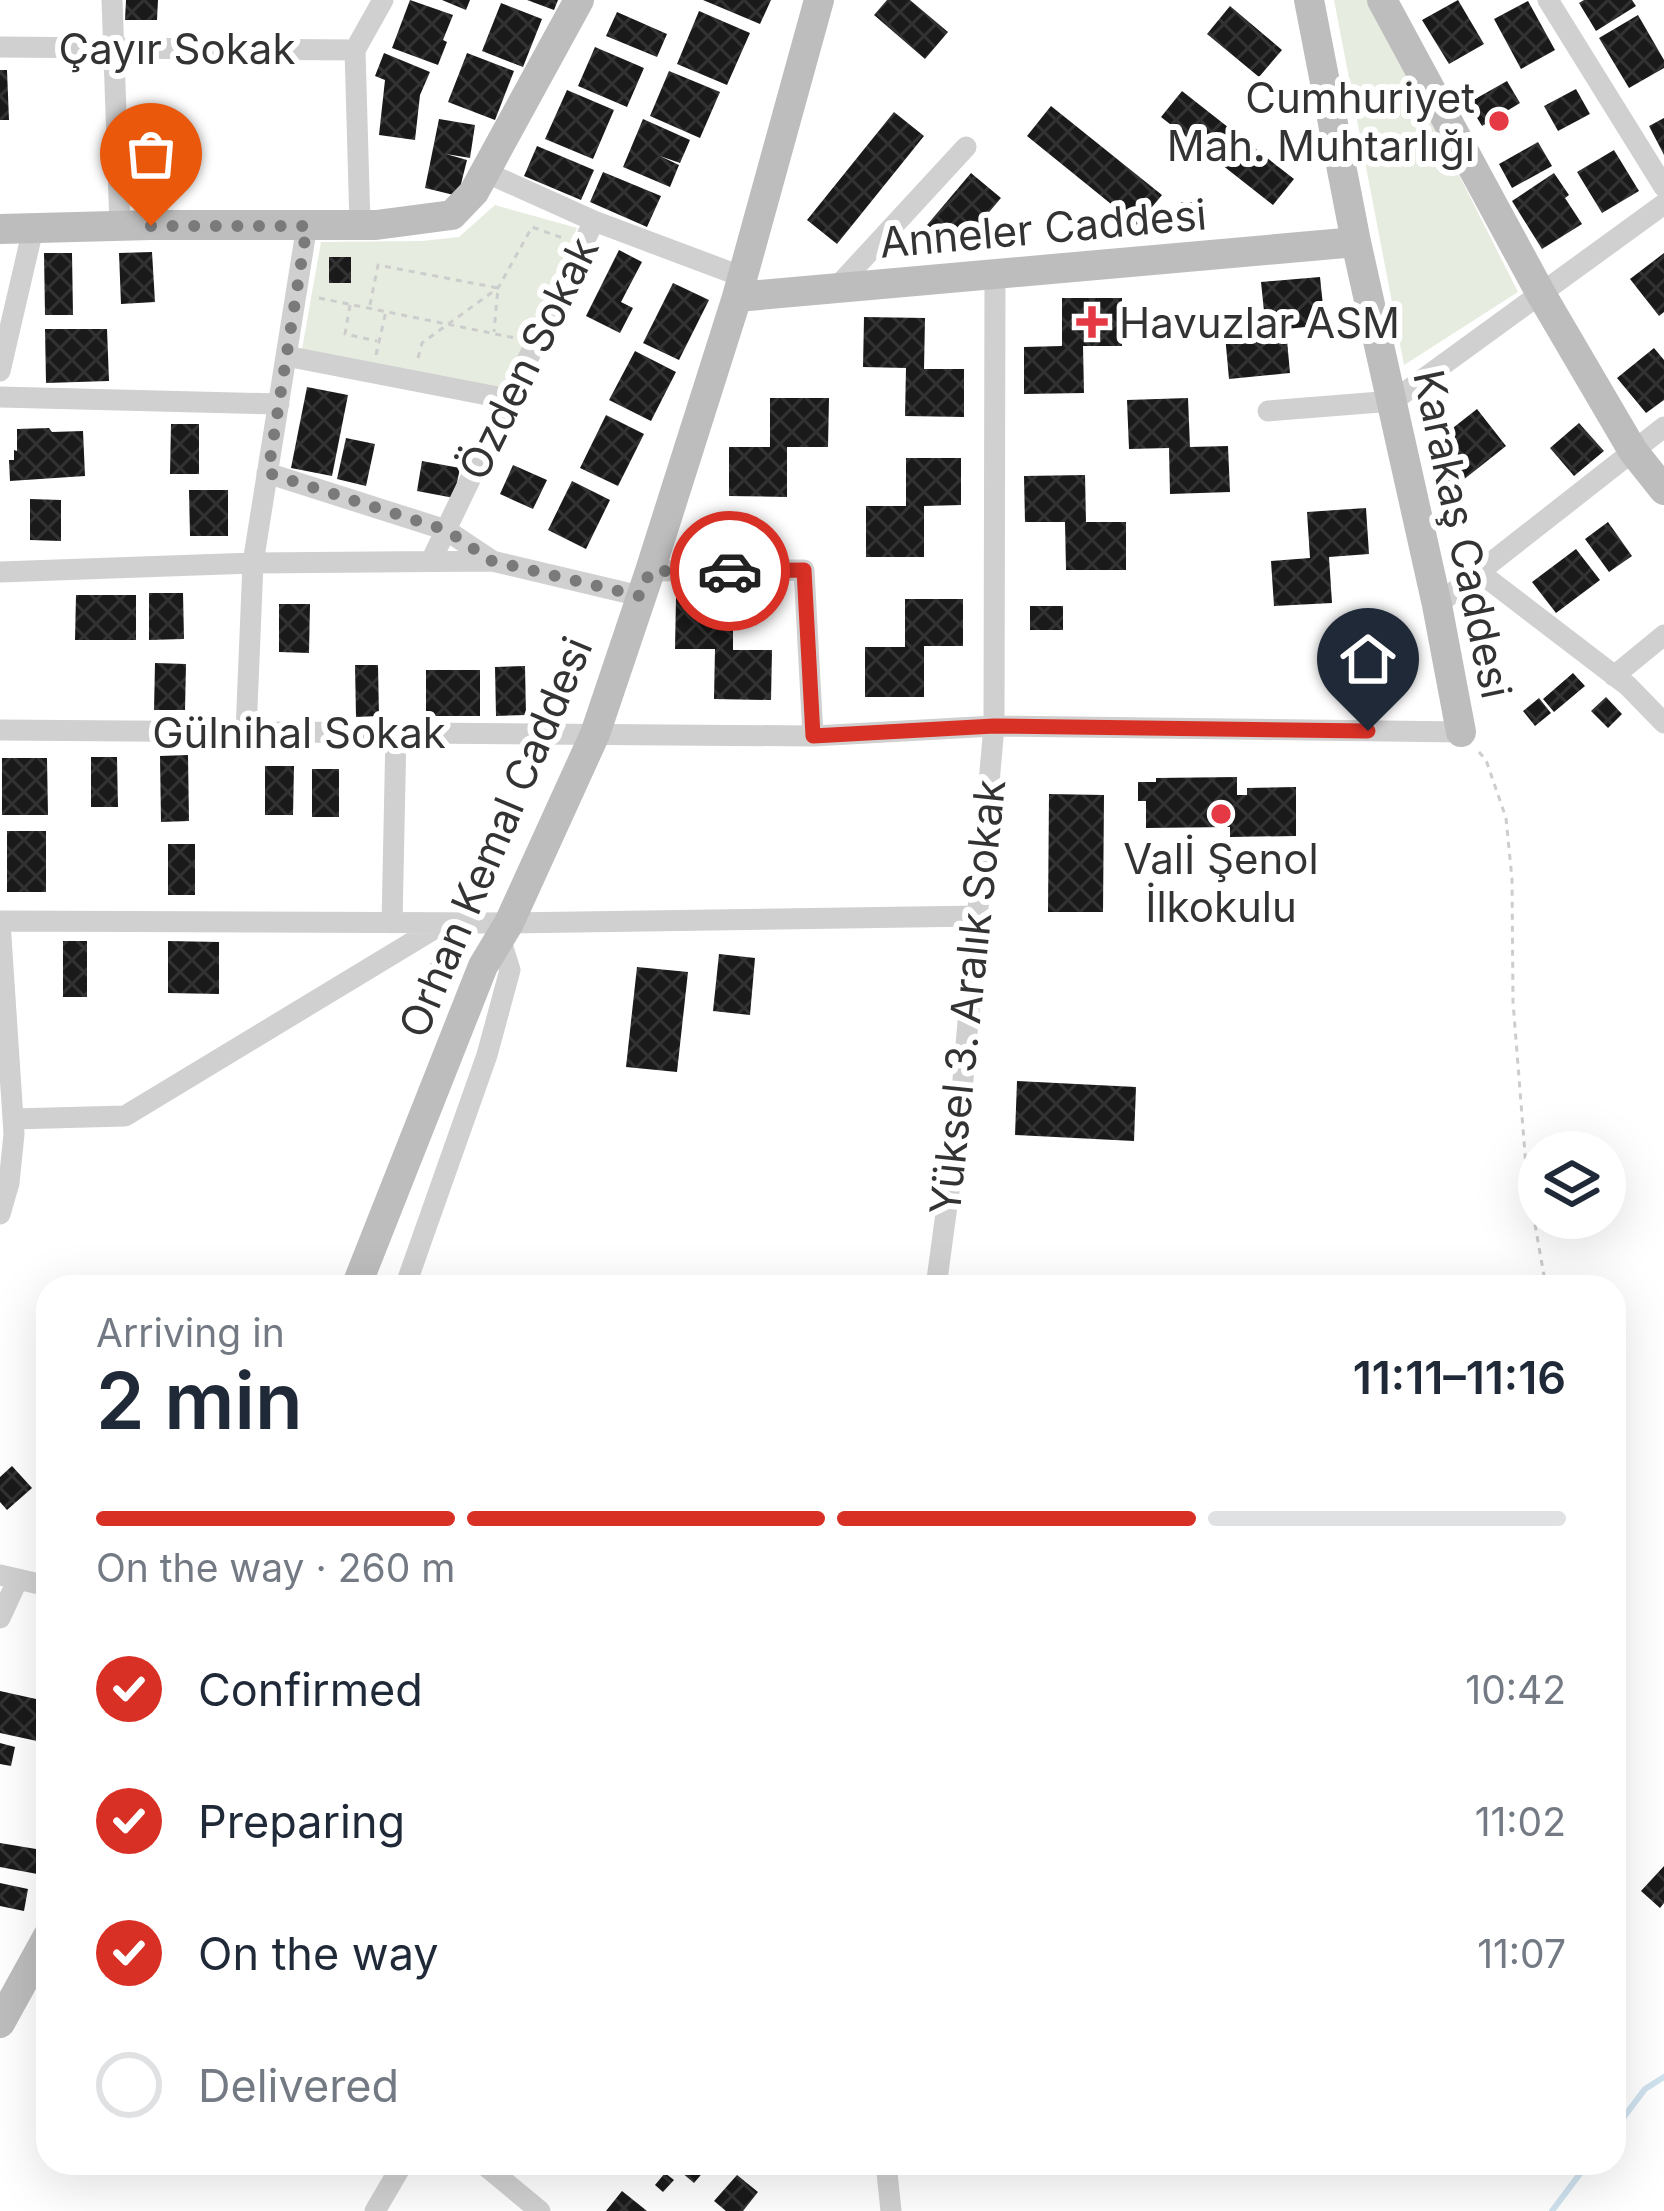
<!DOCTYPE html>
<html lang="en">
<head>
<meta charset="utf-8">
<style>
  :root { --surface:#fff; --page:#f6f6f7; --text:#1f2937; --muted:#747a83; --line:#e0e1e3; --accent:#d93025 }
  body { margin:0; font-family:Inter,sans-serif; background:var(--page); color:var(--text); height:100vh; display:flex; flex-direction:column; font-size:45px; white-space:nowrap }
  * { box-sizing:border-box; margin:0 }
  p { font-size:39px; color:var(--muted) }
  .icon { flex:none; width:66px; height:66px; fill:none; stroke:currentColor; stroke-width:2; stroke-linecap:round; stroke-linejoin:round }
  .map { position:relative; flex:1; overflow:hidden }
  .side { position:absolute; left:36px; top:1275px; width:1590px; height:900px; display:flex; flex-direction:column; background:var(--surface); border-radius:36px; box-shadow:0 12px 48px #0002 }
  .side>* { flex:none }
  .tools { position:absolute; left:1518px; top:1131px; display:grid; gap:24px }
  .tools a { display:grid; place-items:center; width:108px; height:108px; border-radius:50%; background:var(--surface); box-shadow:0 12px 48px #0002; font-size:60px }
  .pin { position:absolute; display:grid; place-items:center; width:102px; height:102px; color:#fff; margin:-123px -51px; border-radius:50% 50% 50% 0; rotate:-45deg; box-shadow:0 0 12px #0007 }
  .pin .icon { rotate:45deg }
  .courier { position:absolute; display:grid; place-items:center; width:120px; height:120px; margin:-60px; border:9px solid #d93025; border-radius:50%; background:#fff; color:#222; box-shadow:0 3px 15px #0007 }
  .overview em { font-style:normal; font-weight:600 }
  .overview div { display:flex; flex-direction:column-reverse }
  .overview { display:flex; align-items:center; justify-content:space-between; height:204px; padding:0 60px }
  h1 { font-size:78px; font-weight:600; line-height:90px }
  .bar { display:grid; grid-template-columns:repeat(4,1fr); gap:18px 12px; align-content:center; height:144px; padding:0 60px }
  .bar i { height:15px; border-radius:9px; background:var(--line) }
  .bar .active { background:var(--accent) }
  .bar p { grid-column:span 4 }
  ol { padding:0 60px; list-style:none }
  li { display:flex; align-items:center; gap:36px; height:132px }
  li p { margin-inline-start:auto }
  li .icon { padding:12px; border-radius:50%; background:var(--accent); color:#fff; stroke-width:4 }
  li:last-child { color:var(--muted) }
  li i { width:66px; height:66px; border:6px solid var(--line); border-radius:50% }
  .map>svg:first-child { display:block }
</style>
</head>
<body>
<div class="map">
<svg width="1664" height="2211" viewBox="0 0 1664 2211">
  <defs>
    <pattern id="building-cross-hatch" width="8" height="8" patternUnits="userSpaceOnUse" patternTransform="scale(3)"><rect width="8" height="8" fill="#1a1a1a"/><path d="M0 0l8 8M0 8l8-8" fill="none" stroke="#333"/></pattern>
  </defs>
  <rect width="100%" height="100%" fill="#fff"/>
  <!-- park -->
  <path fill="#e6ecdf" d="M 1334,0 L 1371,0 L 1518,292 L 1404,365 Z
    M 495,205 L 577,228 L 504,390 L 302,349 L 321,242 L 422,241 L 459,237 Z"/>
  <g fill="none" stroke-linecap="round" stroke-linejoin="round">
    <!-- stream -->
    <path stroke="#cfe2ee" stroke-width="6" d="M 1614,2130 L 1645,2089 L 1664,2077
      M 1552,2211 L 1588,2163"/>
  </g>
  <!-- building -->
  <path fill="url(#building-cross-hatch)" d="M 126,0 L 158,0 L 157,20 L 125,20 Z
    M 410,0 L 453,15 L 443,40 L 447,42 L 438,65 L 392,48 Z
    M 442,0 L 470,0 L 466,10 Z
    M 527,0 L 558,0 L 554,10 Z
    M 703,0 L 771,0 L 760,24 Z
    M 887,0 L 910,0 L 948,32 L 925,59 L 874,15 Z
    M 1458,0 L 1484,44 L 1449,64 L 1422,20 Z
    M 1584,0 L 1632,0 L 1636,6 L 1596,31 L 1579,3 Z
    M 1528,1 L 1555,50 L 1521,69 L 1494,19 Z
    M 501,3 L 542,19 L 523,67 L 482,51 Z
    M 1230,6 L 1282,50 L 1259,77 L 1207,34 Z
    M 699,11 L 750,33 L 727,85 L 677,64 Z
    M 617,12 L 667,34 L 657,57 L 606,36 Z
    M 1638,15 L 1664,60 L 1664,68 L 1629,88 L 1599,38 Z
    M 595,47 L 644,68 L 627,107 L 578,86 Z
    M 384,53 L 430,72 L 420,95 L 415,140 L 379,135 L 385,80 L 375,76 Z
    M 467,53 L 514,71 L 495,120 L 448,102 Z
    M 0,70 L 7,70 L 9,120 L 0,120 Z
    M 669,71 L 720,92 L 700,138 L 650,116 Z
    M 1507,81 L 1520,103 L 1482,126 L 1468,103 Z
    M 1576,89 L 1590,114 L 1558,131 L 1544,106 Z
    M 567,90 L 614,110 L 593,159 L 545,139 Z
    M 1182,91 L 1294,179 L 1273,205 L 1161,117 Z
    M 1051,106 L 1162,195 L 1137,225 L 1027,136 Z
    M 894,112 L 924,136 L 837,244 L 807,220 Z
    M 1664,118 L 1664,155 L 1649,126 Z
    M 439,119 L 475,125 L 470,158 L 446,154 L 467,160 L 458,196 L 425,188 Z
    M 643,119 L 690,140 L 680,163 L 660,156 L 679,165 L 670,187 L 623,167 Z
    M 1538,142 L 1552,166 L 1512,188 L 1499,164 Z
    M 146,144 L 174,144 L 174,194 L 146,194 Z
    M 537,146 L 594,170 L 581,200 L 524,176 Z
    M 1614,150 L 1639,191 L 1602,213 L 1577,172 Z
    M 603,172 L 661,196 L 647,227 L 590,202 Z
    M 971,173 L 1001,198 L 957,250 L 927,225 Z
    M 1554,173 L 1569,195 L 1565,198 L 1582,224 L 1542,249 L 1512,201 Z
    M 1181,202 L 1205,202 L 1205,230 L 1181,230 Z
    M 619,250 L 642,262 L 621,302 L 633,308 L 620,333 L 586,316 Z
    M 152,252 L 155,302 L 121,304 L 119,253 Z
    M 44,253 L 72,253 L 73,315 L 45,315 Z
    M 1664,253 L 1664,312 L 1659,316 L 1630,279 Z
    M 329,257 L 351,257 L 351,283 L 329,283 Z
    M 1320,277 L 1325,325 L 1286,329 L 1290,373 L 1229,379 L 1225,335 L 1266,331 L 1261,282 Z
    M 673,283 L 709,300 L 679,360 L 643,343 Z
    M 1062,298 L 1122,298 L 1122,346 L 1083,346 L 1084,393 L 1024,394 L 1024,347 L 1062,346 Z
    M 864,317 L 925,318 L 924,369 L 964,369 L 964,417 L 905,416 L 906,368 L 863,367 Z
    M 45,329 L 107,329 L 109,381 L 46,383 Z
    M 1654,348 L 1664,360 L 1664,400 L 1646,413 L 1617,378 Z
    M 635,351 L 676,372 L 651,421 L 609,400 Z
    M 307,387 L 348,395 L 332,476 L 291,468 Z
    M 770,398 L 829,398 L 828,447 L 787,447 L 787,497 L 729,496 L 729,447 L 770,447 Z
    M 1188,398 L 1190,447 L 1228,446 L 1230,492 L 1170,494 L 1169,448 L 1129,449 L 1127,400 Z
    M 1477,409 L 1506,446 L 1448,492 L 1437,478 L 1448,469 L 1439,458 L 1445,454 L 1435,442 Z
    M 606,415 L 644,434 L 618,486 L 580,468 Z
    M 1579,423 L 1604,451 L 1574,476 L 1550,448 Z
    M 171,424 L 199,424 L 199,474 L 170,474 Z
    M 49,428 L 52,432 L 83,431 L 85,476 L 10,481 L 9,460 L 14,460 L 14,450 L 17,451 L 17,429 Z
    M 346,438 L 375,444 L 366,486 L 337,479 Z
    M 906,458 L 961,458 L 961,505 L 924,506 L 924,557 L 866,557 L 866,506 L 906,506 Z
    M 422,461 L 460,468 L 454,498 L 417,491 Z
    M 513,465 L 547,480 L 533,509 L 500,494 Z
    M 1085,475 L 1086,522 L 1126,522 L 1126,570 L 1066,570 L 1065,522 L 1025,522 L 1024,476 Z
    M 572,481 L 610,500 L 586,549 L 548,530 Z
    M 189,490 L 228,490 L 228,536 L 190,536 Z
    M 30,499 L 61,500 L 61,541 L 30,540 Z
    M 1366,508 L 1369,554 L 1329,557 L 1332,603 L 1274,606 L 1271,561 L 1310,558 L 1307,512 Z
    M 1608,522 L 1632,556 L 1609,572 L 1585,539 Z
    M 1576,549 L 1600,580 L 1556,613 L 1532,582 Z
    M 149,593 L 183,593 L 184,639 L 149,640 Z
    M 76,595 L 136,595 L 136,640 L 75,640 Z
    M 676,598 L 733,598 L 733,650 L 772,650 L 771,700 L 714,699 L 715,649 L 675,649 Z
    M 905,599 L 963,599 L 963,646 L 924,646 L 924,697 L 865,697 L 865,647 L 905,647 Z
    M 279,604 L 310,604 L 309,653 L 279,652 Z
    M 1030,606 L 1063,606 L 1063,630 L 1030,630 Z
    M 155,663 L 186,664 L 185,710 L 154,710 Z
    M 355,665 L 378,665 L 379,716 L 356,717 Z
    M 525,666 L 526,715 L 496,716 L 495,667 Z
    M 426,670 L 480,670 L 480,716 L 426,716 Z
    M 1573,673 L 1585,686 L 1554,712 L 1543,699 Z
    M 1606,697 L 1622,714 L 1608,728 L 1591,711 Z
    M 1539,698 L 1551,713 L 1535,726 L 1523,711 Z
    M 188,755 L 189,821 L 161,822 L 160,756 Z
    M 91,757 L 117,757 L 118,807 L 91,807 Z
    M 2,758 L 47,758 L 48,815 L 2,815 Z
    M 265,766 L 294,766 L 293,815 L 265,815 Z
    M 312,769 L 339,769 L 339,817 L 312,817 Z
    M 1237,777 L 1237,795 L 1247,795 L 1247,788 L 1296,787 L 1296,836 L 1230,837 L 1230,827 L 1146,828 L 1146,801 L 1138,801 L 1138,782 L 1156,782 L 1156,778 Z
    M 1049,794 L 1104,795 L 1103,912 L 1048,912 Z
    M 7,831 L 46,831 L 46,892 L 7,892 Z
    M 168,844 L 195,844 L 195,895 L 168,895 Z
    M 63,941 L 87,941 L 87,997 L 63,997 Z
    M 168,941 L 219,942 L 219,994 L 168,993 Z
    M 719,954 L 755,958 L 750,1015 L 713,1011 Z
    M 431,963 L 454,972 L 444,997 L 422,988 Z
    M 637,967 L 688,972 L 677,1072 L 626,1067 Z
    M 1017,1081 L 1136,1087 L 1134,1141 L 1015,1135 Z
    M 12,1466 L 32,1488 L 7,1510 L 0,1502 L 0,1477 Z
    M 0,1691 L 45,1701 L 37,1741 L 0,1733 Z
    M 48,1733 L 48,1760 L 38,1755 Z
    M 0,1743 L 15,1747 L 11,1766 L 0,1764 Z
    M 0,1843 L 48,1851 L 48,1876 L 0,1867 Z
    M 1664,1866 L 1664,1903 L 1660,1908 L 1641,1891 Z
    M 0,1883 L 28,1889 L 24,1911 L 0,1906 Z
    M 676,2163 L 711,2163 L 694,2183 L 674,2166 Z
    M 665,2173 L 674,2180 L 663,2192 L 655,2185 Z
    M 737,2175 L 758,2192 L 743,2211 L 726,2211 L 714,2201 Z
    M 622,2191 L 647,2211 L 606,2211 Z"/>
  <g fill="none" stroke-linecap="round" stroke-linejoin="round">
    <!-- path -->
    <path stroke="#cdcdcd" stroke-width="3" stroke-dasharray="6 6" stroke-linecap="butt" d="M 319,298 L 515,338
      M 350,305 L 345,334 L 377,341
      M 370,305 L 378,265 L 498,288 L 494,332
      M 376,355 L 386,311
      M 418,358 L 422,343 L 498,288 L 532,227 L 563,238
      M 1479,752 L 1486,760 L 1506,818 L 1512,879 L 1513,1002 L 1527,1179 L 1546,1287"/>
    <!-- street -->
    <path stroke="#d0d0d0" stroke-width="21" d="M 112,0 L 120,226
      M 1548,0 L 1664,187
      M 0,47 L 355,50
      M 485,172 L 594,221 L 743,277
      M 360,225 L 355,50 L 383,0
      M 836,288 L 966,147
      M 286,356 L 508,399
      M 0,371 L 33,229
      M 0,397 L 279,404
      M 1268,411 L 1393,401 L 1664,204
      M 267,473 L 446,530 L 491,560
      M 431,561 L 594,221
      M 650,571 L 804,570 L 813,736
      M 0,572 L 253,563 L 492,561 L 640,596
      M 1479,572 L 1628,686 L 1664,723
      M 1437,605 L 1664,427
      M 1614,676 L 1664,635
      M 0,730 L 813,736 L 994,726 L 1461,732
      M 246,732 L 253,563 L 307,225
      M 0,921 L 509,923 L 978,916
      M 0,922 L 14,1134 L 9,1183 L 0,1214
      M 392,923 L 396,733
      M 13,1119 L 125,1116 L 444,923
      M 405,1287 L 487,1055 L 510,970 L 500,938
      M 936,1287 L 961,1102 L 994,726 L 995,274
      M 0,1575 L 48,1586
      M 0,1618 L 18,1579
      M 482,2163 L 540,2211
      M 886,2163 L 891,2211
      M 375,2211 L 403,2163"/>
    <!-- secondary -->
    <path stroke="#bdbdbd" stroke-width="30" d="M 1309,0 L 1356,242 L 1437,605 L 1461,732
      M 1382,0 L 1541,294 L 1633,451 L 1664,490
      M 0,229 L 151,225 L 376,225 L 452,215 L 474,192 L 579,0
      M 737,297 L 1356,242
      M 356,1287 L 483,966 L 509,923 L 595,734 L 650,571 L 737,297 L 819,0
      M 0,2023 L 48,1936"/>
  </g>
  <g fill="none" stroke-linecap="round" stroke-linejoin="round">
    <!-- done -->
    <path stroke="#7a7a7a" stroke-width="12" stroke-dasharray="0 21.6" d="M 151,226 L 307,226 L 268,473 L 446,530 L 492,561 L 640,596 L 650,571 L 730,571"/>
    <!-- route -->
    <path stroke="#d93025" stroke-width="15" d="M 730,571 L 804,570 L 813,736 L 994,726 L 1368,731"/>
  </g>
  <!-- markers -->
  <g fill="#e63946" stroke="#fff" stroke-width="4.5">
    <circle cx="1499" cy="121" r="12"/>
    <path d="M1086 304h12v12h12v12h-12v12h-12v-12h-12v-12h12z"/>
    <circle cx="1221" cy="814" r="12"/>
  </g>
  <g text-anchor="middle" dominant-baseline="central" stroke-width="12" stroke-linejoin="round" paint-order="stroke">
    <!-- street labels -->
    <g font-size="42" fill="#333" stroke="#fff">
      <text x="177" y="48">Çayır Sokak</text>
      <text transform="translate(1043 228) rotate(-5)">Anneler Caddesi</text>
      <text transform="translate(528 358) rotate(-64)">Özden Sokak</text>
      <text transform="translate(1463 534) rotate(78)">Karakaş Caddesi</text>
      <text x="299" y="732">Gülnihal Sokak</text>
      <text transform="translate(495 837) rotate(-67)">Orhan Kemal Caddesi</text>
      <text transform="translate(967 997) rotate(-84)">Yüksel 3. Aralık Sokak</text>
    </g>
    <!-- poi labels -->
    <g font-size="42" fill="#333" stroke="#fff" text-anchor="end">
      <text x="1475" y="97">Cumhuriyet<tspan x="1475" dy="48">Mah. Muhtarlığı</tspan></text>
      <text x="1119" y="322" text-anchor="start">Havuzlar ASM</text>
      <text x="1221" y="858" text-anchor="middle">Valİ Şenol<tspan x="1221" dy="48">İlkokulu</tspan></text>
    </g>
  </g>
</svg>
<div class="tools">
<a><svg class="icon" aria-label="layers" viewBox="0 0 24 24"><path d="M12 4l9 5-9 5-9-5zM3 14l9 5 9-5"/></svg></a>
</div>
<div class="pin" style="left:151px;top:226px;background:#ea580c"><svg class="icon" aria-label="bag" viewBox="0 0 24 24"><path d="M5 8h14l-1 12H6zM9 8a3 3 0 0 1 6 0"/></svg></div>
<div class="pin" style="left:1368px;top:731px;background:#1f2937"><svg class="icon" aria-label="home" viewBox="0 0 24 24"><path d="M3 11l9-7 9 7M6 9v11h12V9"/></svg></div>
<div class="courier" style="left:730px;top:571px"><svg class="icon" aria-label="car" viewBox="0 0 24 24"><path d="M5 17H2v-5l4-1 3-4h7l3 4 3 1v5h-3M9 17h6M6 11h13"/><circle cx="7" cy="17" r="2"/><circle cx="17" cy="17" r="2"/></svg></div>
<section class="side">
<div class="overview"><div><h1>2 min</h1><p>Arriving in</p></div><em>11:11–11:16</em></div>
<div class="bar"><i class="active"></i><i class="active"></i><i class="active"></i><i></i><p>On the way · 260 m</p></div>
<ol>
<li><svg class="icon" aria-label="check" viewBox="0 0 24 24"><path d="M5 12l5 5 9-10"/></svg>Confirmed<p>10:42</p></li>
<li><svg class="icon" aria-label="check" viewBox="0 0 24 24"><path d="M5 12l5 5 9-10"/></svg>Preparing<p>11:02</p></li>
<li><svg class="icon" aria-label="check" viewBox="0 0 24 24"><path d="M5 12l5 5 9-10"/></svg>On the way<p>11:07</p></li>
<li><i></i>Delivered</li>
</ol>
</section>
</div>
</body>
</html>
